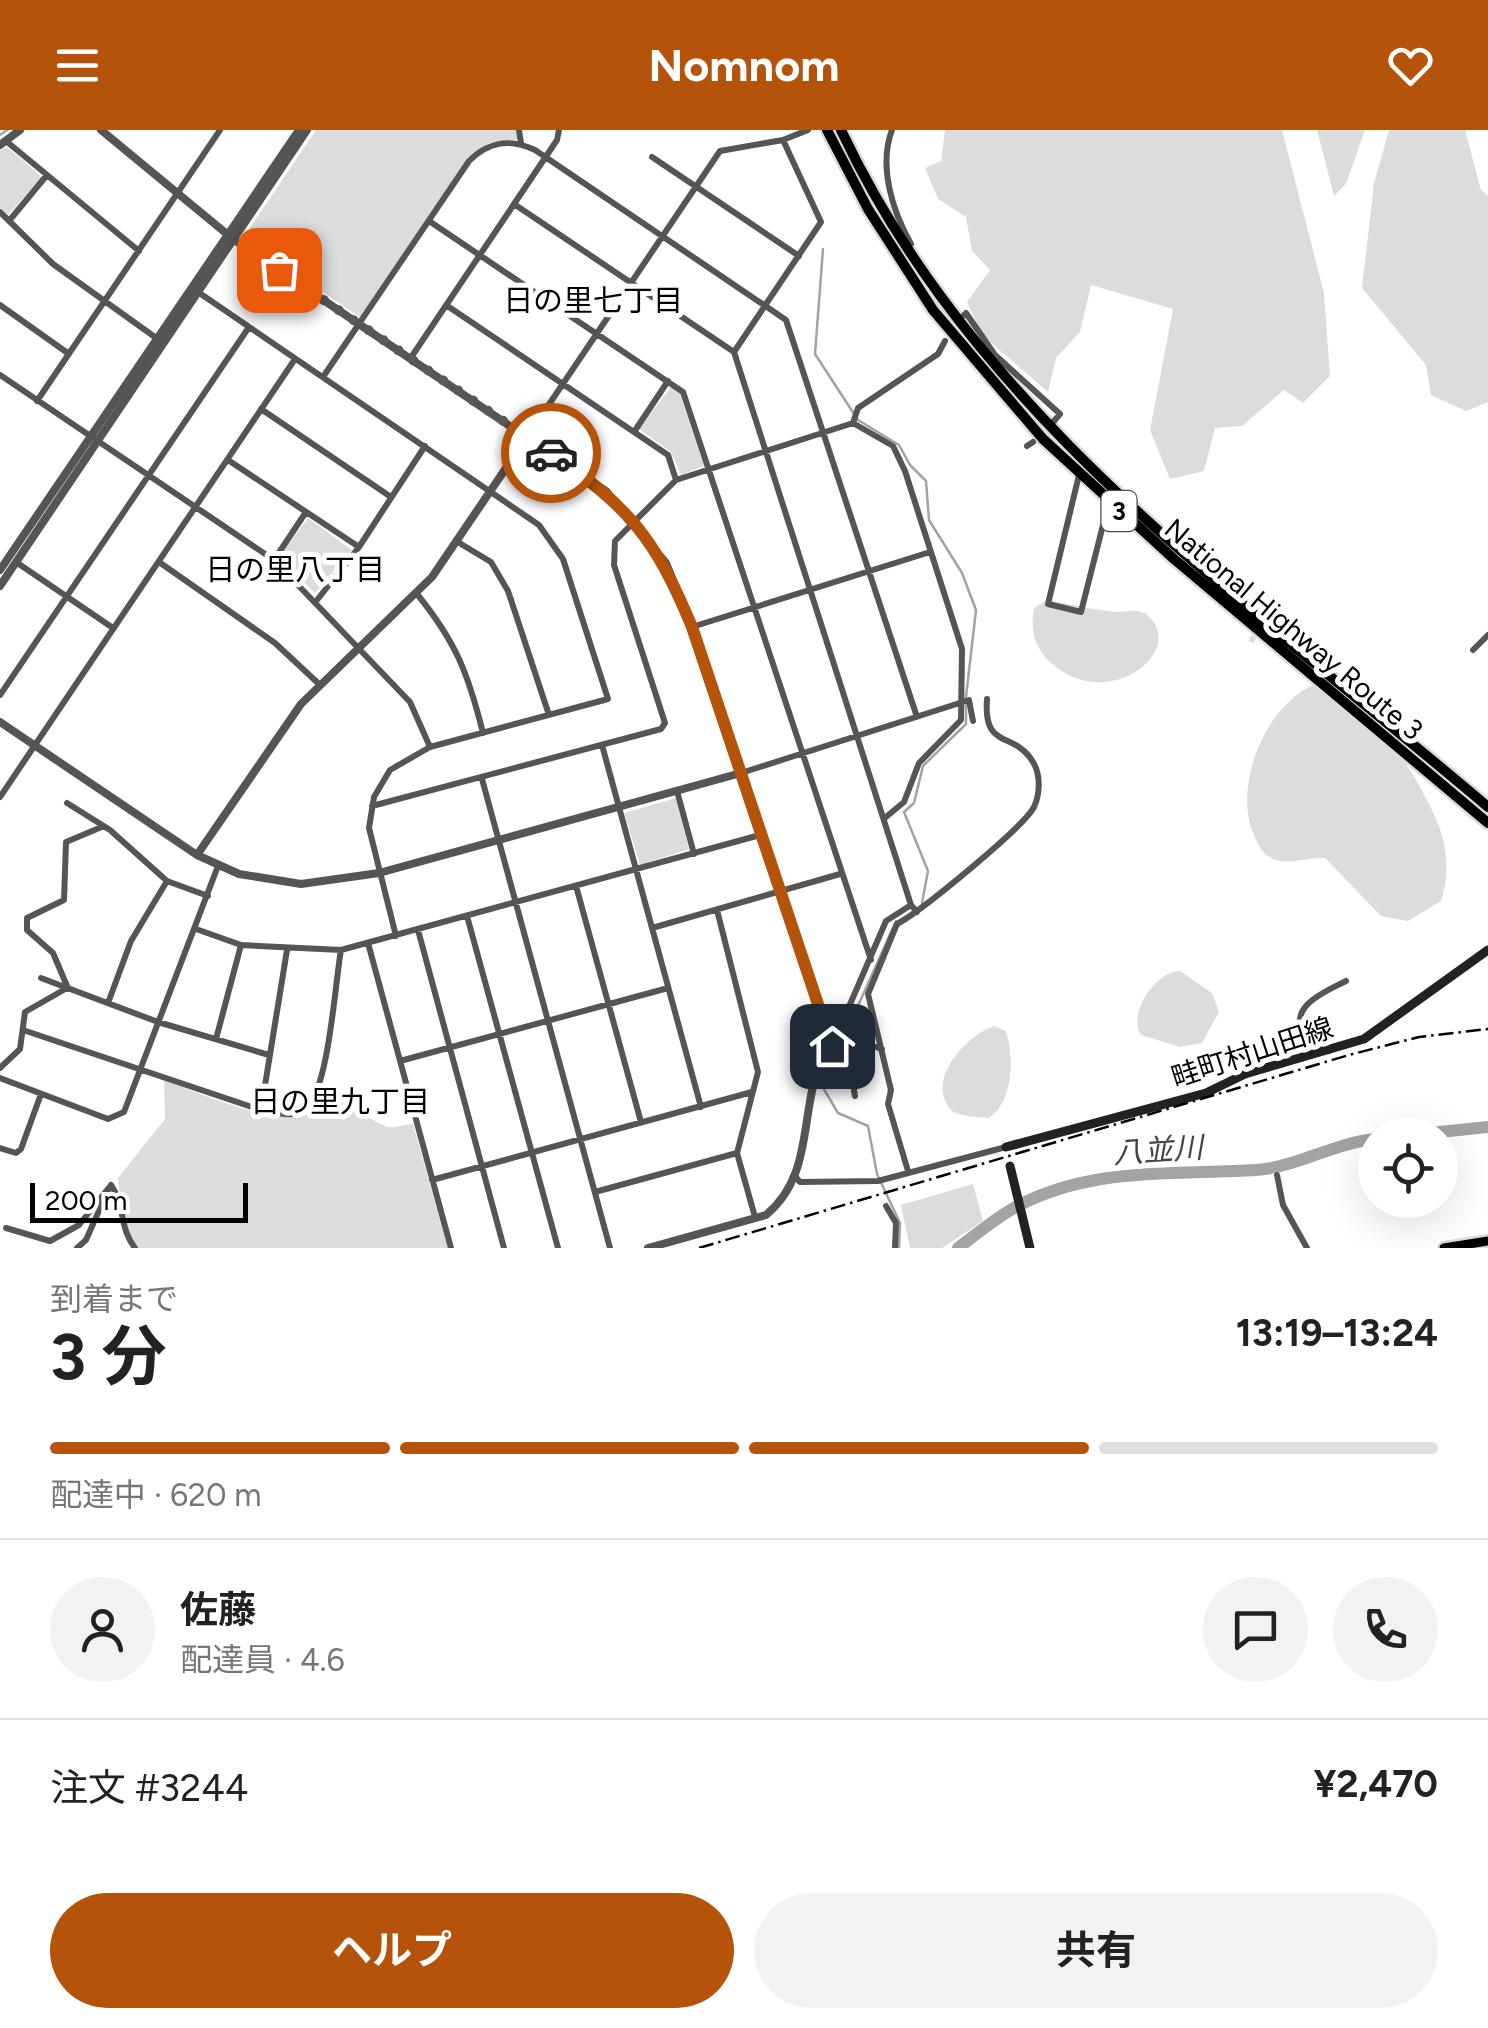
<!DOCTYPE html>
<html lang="ja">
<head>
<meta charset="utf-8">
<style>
  :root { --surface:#fff; --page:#f2f2f2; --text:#222; --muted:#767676; --line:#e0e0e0; --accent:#b45309 }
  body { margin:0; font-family:Figtree,"Noto Sans JP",sans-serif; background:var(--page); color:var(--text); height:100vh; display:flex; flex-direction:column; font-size:38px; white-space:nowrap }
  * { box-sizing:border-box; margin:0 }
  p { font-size:32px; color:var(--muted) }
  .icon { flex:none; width:55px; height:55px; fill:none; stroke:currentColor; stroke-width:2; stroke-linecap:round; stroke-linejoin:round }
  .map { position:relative; height:1118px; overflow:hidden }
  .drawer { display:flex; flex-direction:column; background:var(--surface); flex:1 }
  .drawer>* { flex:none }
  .controls { position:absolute; left:1358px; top:988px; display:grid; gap:20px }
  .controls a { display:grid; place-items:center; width:100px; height:100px; border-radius:50%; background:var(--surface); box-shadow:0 10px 40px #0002; font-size:50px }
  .scale { position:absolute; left:30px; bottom:25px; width:218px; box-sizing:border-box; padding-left:10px; border:5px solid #000; border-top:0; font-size:28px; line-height:35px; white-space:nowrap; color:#000; -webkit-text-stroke:8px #fff; paint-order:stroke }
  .pin { position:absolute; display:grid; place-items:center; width:85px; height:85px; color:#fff; margin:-42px; border-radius:20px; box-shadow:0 5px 15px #0006 }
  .courier { position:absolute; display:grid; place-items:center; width:100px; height:100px; margin:-50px; border:8px solid #b45309; border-radius:50%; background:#fff; color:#222; box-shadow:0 2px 12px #0007 }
  .overview em { font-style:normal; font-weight:700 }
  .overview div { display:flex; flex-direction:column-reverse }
  .overview { display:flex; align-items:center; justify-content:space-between; height:170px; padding:0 50px }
  h1 { font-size:65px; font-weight:700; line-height:75px }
  .bar { display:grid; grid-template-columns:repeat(4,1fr); gap:15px 10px; align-content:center; height:120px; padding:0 50px }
  .bar i { height:12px; border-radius:8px; background:var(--line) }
  .bar .current { background:var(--accent) }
  .bar p { grid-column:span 4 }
  .line { display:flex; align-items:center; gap:25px; padding:0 50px; border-top:2px solid var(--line) }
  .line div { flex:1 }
  .round { display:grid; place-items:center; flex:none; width:105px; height:105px; border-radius:52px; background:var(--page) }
  .action { display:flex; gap:20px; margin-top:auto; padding:20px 50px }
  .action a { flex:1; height:115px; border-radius:60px; background:var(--accent); color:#fff; font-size:40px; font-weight:700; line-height:115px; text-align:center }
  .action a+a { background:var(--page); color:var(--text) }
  header { display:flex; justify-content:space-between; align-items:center; height:130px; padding:0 50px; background:var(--accent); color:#fff; font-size:45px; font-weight:700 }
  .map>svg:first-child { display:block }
</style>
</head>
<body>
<header><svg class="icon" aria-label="menu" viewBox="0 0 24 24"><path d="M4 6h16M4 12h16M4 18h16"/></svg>Nomnom<svg class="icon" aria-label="heart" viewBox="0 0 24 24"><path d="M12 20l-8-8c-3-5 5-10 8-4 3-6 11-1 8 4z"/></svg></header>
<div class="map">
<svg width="1488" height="1118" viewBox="0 0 1488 1118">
  <rect width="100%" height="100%" fill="#fff"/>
  <!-- green -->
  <path fill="#dcdcdc" d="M 316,0 L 516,0 L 518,10 L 489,13 L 468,27 L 360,187 L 247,111 L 245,105 Z
    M 945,0 L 1282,0 L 1324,163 L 1330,246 L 1303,273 L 1284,260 L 1242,296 L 1215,298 L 1204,341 L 1170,349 L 1150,300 L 1173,179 L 1091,155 L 1080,202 L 1056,228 L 1048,262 L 982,205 L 967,172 L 990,140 L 972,121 L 966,87 L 938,69 L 925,38 L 941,31 Z
    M 1317,0 L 1365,0 L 1346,54 L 1334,66 Z
    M 1389,0 L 1465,0 L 1481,60 L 1488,66 L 1488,272 L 1466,281 L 1431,265 L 1426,235 L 1362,158 L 1374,53 Z
    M 7,17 L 42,47 L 8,85 L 0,77 L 0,20 Z
    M 671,257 L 680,264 L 704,336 L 681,345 L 671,322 L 639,299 Z
    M 308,388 L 352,420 L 315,463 L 279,427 Z
    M 1047,470 C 1070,474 1093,480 1116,482 C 1126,482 1138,478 1146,484 C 1190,519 1109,585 1051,533 C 1034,517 1030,500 1034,478 Z
    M 1335,549 C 1368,566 1435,672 1443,709 C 1448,731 1448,750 1441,771 L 1408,791 L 1381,786 L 1325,728 C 1308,727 1286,736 1271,728 C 1261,723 1257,712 1253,703 C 1231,650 1273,555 1335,549 Z
    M 676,668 L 689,719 L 640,735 L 624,683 Z
    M 1180,841 L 1212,863 L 1219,882 L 1202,913 L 1180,917 L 1141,905 C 1127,883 1156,841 1180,841 Z
    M 994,896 L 1006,901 C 1014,927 1014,971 989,988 C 979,987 957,987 950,979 C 925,948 969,904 994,896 Z
    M 164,950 C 192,960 285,1002 309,981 C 315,976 318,967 323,962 C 337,968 382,997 389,997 C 397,998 406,994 413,994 L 448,1118 L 137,1118 L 124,1101 L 118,1048 L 165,989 Z
    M 973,1054 L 983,1091 L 942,1118 L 910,1118 L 901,1075 Z"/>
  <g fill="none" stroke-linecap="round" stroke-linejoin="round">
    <!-- stream -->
    <path stroke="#a3a3a3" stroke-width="2.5" d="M 0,5 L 7,0
      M 823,119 L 815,224 L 858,290 L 899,315 L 910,335 L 926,351 L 929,390 L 962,443 L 976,480 L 966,567
      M 922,773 L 928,741 L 904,682 L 914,673 L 923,636 L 966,594 L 966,575
      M 896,791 L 822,956 L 838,983 L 868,996 L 877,1044 L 900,1093 L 899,1118"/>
    <!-- river -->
    <path stroke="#a3a3a3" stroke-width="12" d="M 1411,1005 L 1488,997
      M 958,1118 C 976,1105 994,1089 1014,1078 C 1089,1036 1175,1045 1256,1040 C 1297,1037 1334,1013 1375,1009"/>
    <!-- minor-tunnel -->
    <path stroke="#d9d9d9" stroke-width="6" stroke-dasharray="6 3" stroke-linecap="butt" d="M 1251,512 L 1266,481"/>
    <!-- primary casing -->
    <g stroke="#dbdbdb" stroke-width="14">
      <path id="primary" d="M 1444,1118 L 1488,1111"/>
    </g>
    <!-- trunk casing -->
    <g stroke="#dbdbdb" stroke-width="15">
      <path id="trunk" d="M 827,0 L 868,79 L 933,180 L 1043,309 L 1174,429 L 1488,693
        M 841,0 C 978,291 1250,474 1488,677"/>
    </g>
    <!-- minor -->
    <path stroke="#555" stroke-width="6" d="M 519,0 L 521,13
      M 892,0 C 878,37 893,82 911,114
      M 6,11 L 139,121
      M 652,27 L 799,126
      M 514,74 L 734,222 L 911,775 L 917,782
      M 0,82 L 53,134 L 159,210
      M 9,91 L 47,45
      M 429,91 L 683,262 L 871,830
      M 198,162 L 539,395 L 563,429 L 608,569 L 430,617 L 390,640 L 374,667 L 369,698 L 396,806
      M 0,175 L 69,224
      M 446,175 L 668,325 L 676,350
      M 962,187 L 966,183 L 995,225 L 1060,284 L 1054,291
      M 734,222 L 821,92 L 783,10
      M 410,229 L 557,10 L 559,0
      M 0,245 L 274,430 L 410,572 L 430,617
      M 323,247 L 469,31 C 489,11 510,8 535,20 L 786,190 L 917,587
      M 37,271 L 220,0
      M 261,279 L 391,367
      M 853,293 L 893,316 L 905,341 L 962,519 L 961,590 L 919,633 L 904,672 L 886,687
      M 853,293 L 858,278 L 938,224 L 945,211
      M 634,302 L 668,251
      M 527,307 L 720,21 L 783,10 L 808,0
      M 1027,316 L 1033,312
      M 228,330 L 359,417
      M 1079,345 L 1048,474 L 1081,482 L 1103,395 L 1126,387
      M 456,411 L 491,432 L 508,461 L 549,585
      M 274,430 L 306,382
      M 16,432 L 113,498
      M 159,432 L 275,513 L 319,554
      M 417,464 C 456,512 468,543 483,603
      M 317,470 L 359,417 L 425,316
      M 692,497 L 930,422
      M 1473,520 L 1488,505
      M 0,565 L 249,197
      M 602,615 L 701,977
      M 741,643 L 969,570 L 973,591
      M 482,649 L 610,1118
      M 677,661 L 694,724
      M 0,667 L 295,229
      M 67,673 L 110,700 L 167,751 L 208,766
      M 372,676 L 661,599 L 665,593 L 614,435 L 615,411 L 676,350 L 853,293
      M 576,756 L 641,992
      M 717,780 L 758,942 L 737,1023 L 755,1087
      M 467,786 L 558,1118
      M 652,798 L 840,744
      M 196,799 L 241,815 L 341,820 L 760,705
      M 418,800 L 504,1118
      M 368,813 L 451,1118
      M 41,848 L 158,892 L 269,925
      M 67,856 L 53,823 L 27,800 L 27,788 L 64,770 L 66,712 L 104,696
      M 108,873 L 131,811 L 167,751
      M 23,900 L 261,980 C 274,982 295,989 306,979 C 329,958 335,853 341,820
      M 837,905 L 882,919
      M 216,909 L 241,815
      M 832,916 L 886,791 L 911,775
      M 1329,921 C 1323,914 1315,915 1309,908 C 1281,878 1327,861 1346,851
      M 400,931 L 668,858
      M 0,938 L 20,919 L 25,882 L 67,858
      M 0,948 L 108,989 L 124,982 L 218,736
      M 855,966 C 850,946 859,931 856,911
      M 261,980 L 287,820
      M 0,1018 L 16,1023 L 21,1019 L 41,964
      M 908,1041 L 888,974 L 891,960 L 868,864 L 897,794 C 920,782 1023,698 1034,677 C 1040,664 1041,645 1033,632 C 1014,600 983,621 987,569
      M 794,1045 L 800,1052 L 878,1051 L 1006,1017
      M 1277,1045 L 1283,1075 L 1307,1118
      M 432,1050 L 752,962
      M 111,1055 C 125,1074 119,1098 135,1118
      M 595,1062 L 737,1023
      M 886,1076 L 896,1093 L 895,1118
      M 6,1098 L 50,1111 L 79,1095 L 111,1055
      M 77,1118 L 86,1110 L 109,1058"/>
    <!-- tertiary -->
    <path stroke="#555" stroke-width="8" d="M 101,0 L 233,109 L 606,361 L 666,433 L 692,497 L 832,916 C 826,928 817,940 814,952 C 802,999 808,1050 766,1085 L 648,1118
      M 0,15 L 20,0
      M 0,440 L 299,0
      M 0,456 L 307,0
      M 0,592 L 197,725 L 239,744 L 301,754 L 379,743 L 741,643
      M 197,725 L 301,574 L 432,447 L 527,307"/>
    <!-- secondary -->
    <path stroke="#222" stroke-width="9" d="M 1006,1017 L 1206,963 L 1245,944 L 1364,909 L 1488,820
      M 1010,1036 L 1030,1118"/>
    <!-- primary -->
    <use href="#primary" stroke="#000" stroke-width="9"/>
    <!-- trunk -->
    <use href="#trunk" stroke="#000" stroke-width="10"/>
    <!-- rail -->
    <path stroke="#000" stroke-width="2.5" stroke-dasharray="15 5 2.5 5" stroke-linecap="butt" d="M 699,1118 L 1349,925 L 1419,907 L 1488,899"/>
  </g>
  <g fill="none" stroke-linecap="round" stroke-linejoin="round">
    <!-- done -->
    <path stroke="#595959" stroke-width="10" stroke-dasharray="0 18" d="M 279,140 L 551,323"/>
    <!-- route -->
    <path stroke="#b45309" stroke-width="12" d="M 551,323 C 630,378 655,408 692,497 L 832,916"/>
  </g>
  <g text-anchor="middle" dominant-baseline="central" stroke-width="10" stroke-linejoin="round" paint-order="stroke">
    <!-- shield labels -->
    <rect fill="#fff" stroke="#4c4c4c" stroke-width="2.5" x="1101.5" y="361" width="35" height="40" rx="8"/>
    <g font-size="25" font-weight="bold" fill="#000">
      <text x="1119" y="381">3</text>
    </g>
    <!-- street labels -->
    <g font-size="28" fill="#000" stroke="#fff">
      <text transform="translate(1294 499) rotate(40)">National Highway Route 3</text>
      <text transform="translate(1252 922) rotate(-18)">畦町村山田線</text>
    </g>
    <!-- neighbourhood labels -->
    <g font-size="30" fill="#000" stroke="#fff">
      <text x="593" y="170">日の里七丁目</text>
      <text x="295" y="439">日の里八丁目</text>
      <text x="340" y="971">日の里九丁目</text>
    </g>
    <!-- water labels -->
    <g font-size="30" font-style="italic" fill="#444" stroke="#fff">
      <text transform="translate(1158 1020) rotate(-4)">八並川</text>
    </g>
  </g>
</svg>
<div class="controls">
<a><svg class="icon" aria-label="locate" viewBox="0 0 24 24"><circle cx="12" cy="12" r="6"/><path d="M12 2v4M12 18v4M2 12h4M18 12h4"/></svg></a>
</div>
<div class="scale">200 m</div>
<div class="pin" style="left:279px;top:140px;background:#ea580c"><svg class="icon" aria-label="bag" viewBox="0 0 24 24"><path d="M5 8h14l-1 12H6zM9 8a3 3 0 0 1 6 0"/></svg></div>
<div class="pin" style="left:832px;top:916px;background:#1f2937"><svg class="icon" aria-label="home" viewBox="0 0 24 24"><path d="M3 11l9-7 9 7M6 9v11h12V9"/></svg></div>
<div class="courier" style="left:551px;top:323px"><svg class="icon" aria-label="car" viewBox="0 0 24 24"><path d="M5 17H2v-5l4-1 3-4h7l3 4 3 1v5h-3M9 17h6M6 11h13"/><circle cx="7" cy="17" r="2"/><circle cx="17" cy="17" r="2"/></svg></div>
</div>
<section class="drawer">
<div class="overview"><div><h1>3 分</h1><p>到着まで</p></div><em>13:19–13:24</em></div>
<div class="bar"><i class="current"></i><i class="current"></i><i class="current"></i><i></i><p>配達中 · 620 m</p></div>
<div class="line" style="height:180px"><a class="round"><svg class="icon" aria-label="person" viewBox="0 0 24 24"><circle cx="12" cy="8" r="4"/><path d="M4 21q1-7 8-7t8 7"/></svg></a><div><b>佐藤</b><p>配達員 · 4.6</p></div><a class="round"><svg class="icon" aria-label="chat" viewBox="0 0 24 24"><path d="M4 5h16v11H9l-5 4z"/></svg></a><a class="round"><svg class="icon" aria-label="phone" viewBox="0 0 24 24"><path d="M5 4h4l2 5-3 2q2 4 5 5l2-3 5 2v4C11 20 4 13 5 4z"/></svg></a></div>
<div class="line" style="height:130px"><div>注文 #3244</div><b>¥2,470</b></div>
<div class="action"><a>ヘルプ</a><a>共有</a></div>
</section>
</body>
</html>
